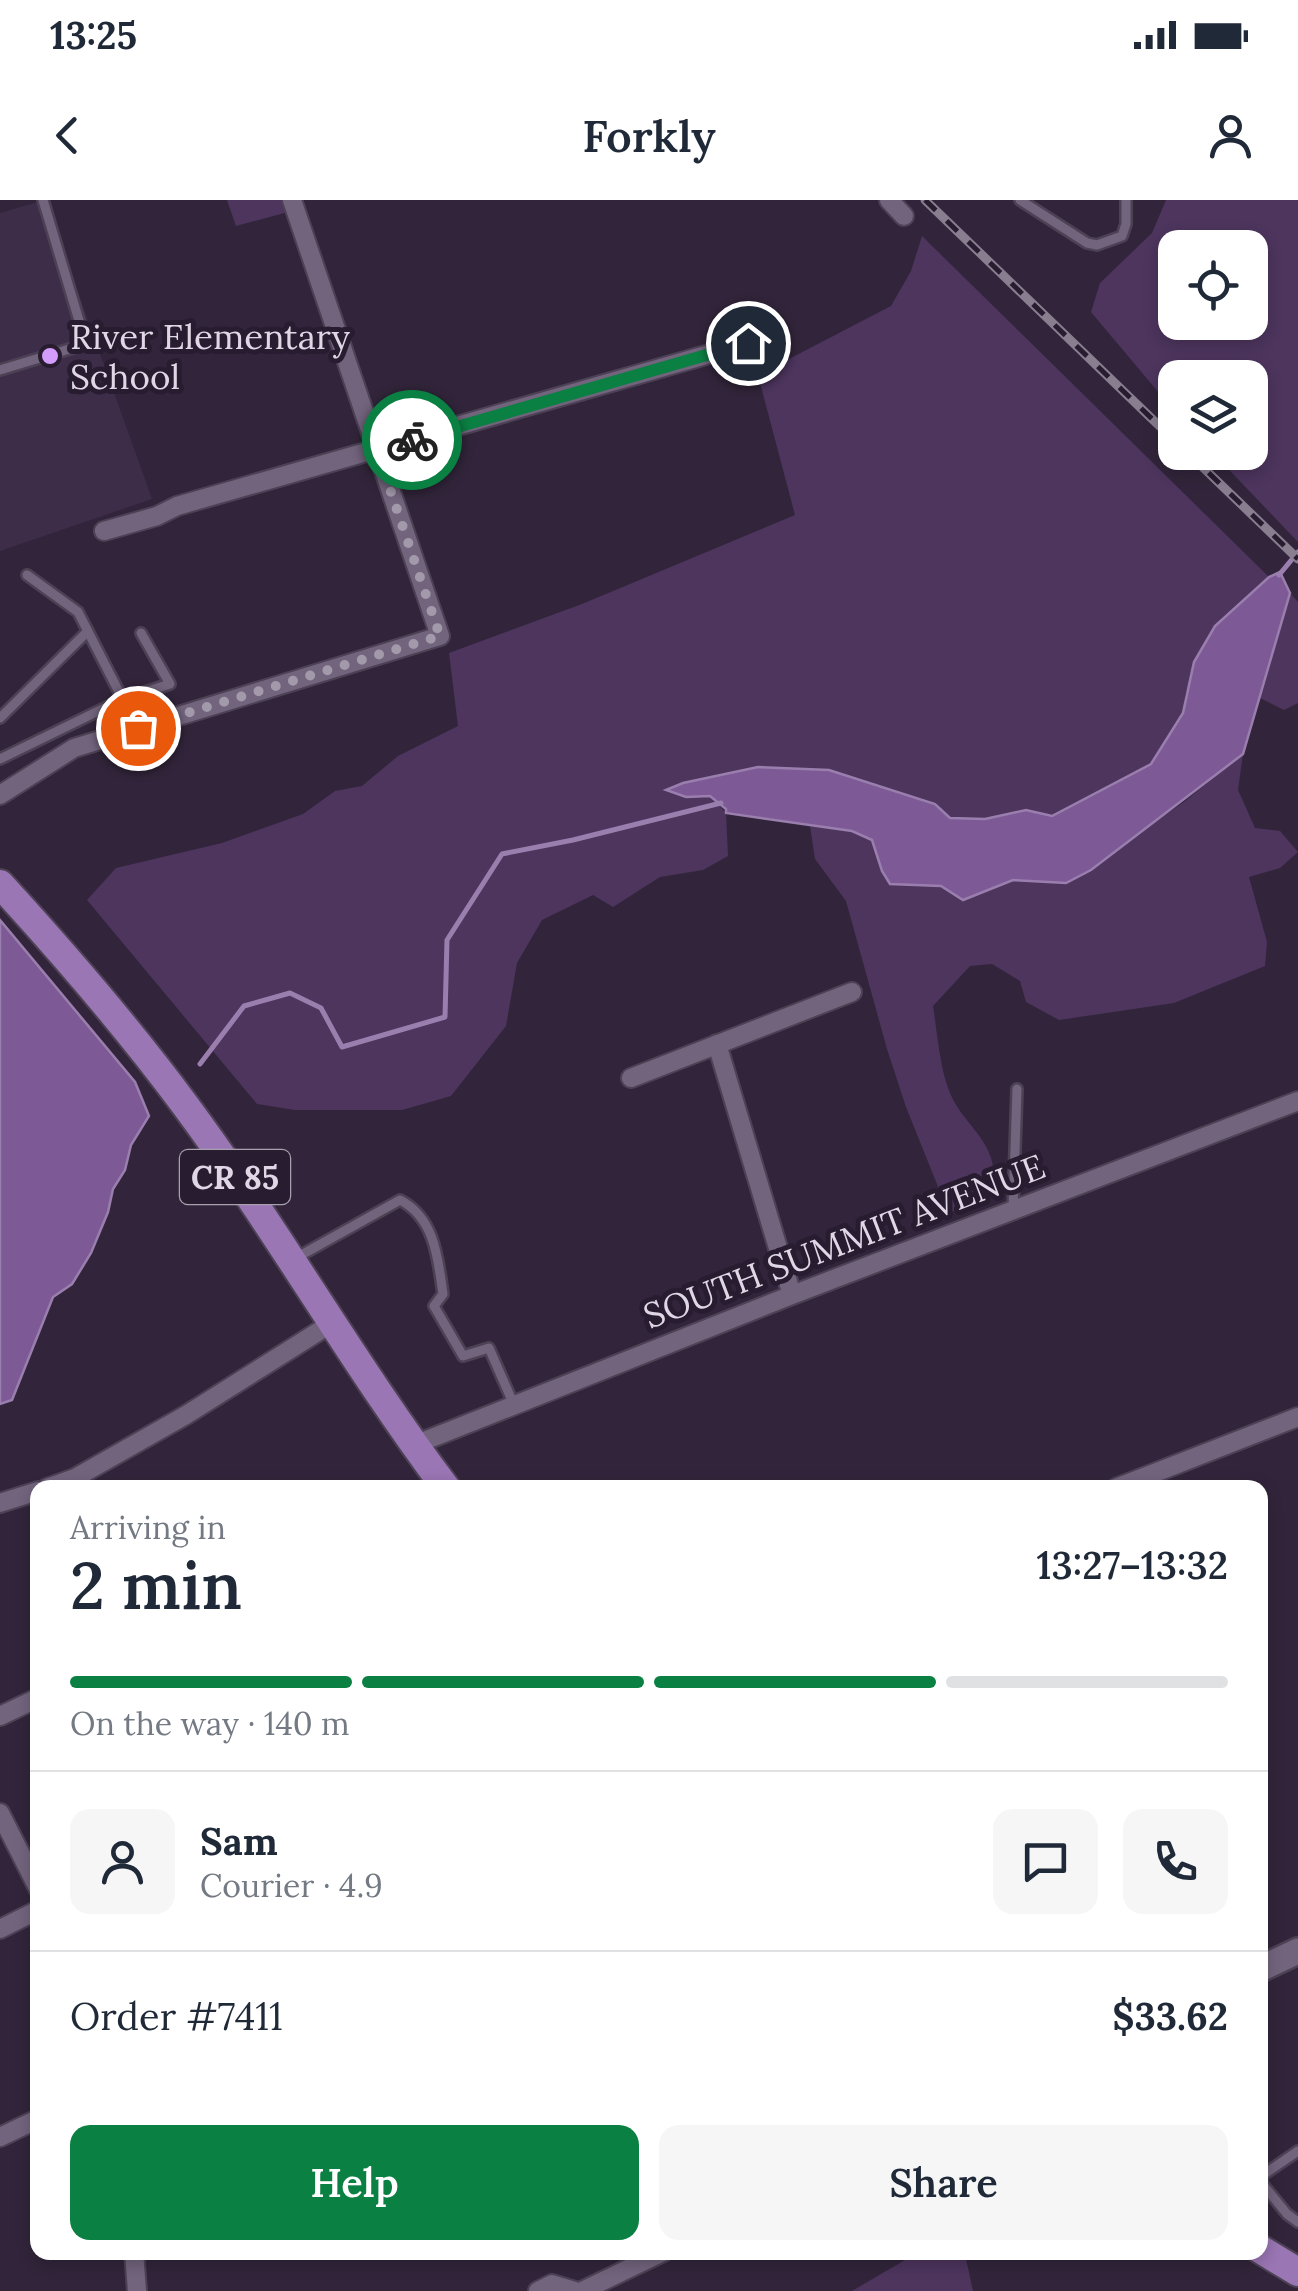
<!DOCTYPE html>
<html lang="en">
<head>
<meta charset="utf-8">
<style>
  :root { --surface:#fff; --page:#f6f6f7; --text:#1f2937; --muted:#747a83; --line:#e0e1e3; --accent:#0b8043 }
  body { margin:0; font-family:Lora,serif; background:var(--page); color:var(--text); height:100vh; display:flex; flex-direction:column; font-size:38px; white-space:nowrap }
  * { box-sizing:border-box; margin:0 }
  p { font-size:32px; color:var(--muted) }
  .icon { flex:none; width:55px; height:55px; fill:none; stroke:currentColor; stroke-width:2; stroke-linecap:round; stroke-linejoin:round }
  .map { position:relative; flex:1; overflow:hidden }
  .details { position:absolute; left:30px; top:1280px; width:1238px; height:780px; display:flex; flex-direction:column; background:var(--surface); border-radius:20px; box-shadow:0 5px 15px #0003 }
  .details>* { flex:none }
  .buttons { position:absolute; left:1158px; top:30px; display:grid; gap:20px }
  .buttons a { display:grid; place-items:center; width:110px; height:110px; border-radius:20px; background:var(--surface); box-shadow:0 5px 15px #0003; font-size:50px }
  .pin { position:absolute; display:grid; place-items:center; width:85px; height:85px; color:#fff; margin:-42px; border:5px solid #fff; border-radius:50%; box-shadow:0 2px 10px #0007 }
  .courier { position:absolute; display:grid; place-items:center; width:100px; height:100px; margin:-50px; border:8px solid #0b8043; border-radius:50%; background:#fff; color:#222; box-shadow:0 2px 12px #0007 }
  .head em { font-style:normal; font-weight:600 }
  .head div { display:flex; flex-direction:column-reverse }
  .head { display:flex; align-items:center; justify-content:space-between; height:170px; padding:0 40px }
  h1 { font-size:65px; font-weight:600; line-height:75px }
  .bar { display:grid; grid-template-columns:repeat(4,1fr); gap:15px 10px; align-content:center; height:120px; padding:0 40px }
  .bar i { height:12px; border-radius:8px; background:var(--line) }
  .bar .selected { background:var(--accent) }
  .bar p { grid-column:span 4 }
  .line { display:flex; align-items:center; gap:25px; padding:0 40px; border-top:2px solid var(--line) }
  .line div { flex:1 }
  .round { display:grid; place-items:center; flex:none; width:105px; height:105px; border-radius:20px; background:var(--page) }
  .button { display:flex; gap:20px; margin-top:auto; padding:20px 40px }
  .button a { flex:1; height:115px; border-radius:20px; background:var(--accent); color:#fff; font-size:40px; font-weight:600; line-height:115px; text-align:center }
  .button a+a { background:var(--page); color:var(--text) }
  .status { display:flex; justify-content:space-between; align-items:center; height:70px; padding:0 50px; background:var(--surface); direction:ltr }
  .status svg { height:28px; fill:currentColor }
  header { display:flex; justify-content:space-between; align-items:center; height:130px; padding:0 40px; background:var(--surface); font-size:45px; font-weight:600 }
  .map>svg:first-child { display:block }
</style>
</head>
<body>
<div class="status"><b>13:25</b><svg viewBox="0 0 49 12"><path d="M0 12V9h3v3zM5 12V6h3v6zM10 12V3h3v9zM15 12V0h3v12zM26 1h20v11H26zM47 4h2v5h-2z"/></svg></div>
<header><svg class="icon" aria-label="back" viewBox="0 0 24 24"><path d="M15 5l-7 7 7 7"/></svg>Forkly<svg class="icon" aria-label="person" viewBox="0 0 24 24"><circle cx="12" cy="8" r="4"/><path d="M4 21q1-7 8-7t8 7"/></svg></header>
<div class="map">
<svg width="1298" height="2091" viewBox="0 0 1298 2091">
  <rect width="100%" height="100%" fill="#32253b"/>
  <!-- built -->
  <path fill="#3d2d49" d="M 45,0 L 152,299 L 0,351 L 0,13 Z"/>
  <!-- green -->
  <path fill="#4d355e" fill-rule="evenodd" d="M 227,0 L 284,0 L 288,12 L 236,26 Z
    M 1166,0 L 1298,0 L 1298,342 L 1213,253 L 1250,252 L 1250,178 L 1175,178 L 1175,212 L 1091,112 L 1100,83 L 1152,33 ZM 1175,48 L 1250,48 L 1250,122 L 1175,122 Z
    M 922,36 L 1269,377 L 1215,426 L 1186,492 L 1183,513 L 1151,564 L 1052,617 L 1026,610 L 985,619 L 950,618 L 935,604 L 829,570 L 758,567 L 686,597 L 710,595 L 726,613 L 728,656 L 703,670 L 660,677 L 613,707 L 593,695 L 542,720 L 517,763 L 506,826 L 451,896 L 402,910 L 295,910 L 257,904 L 87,700 L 116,668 L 222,643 L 303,614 L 335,591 L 362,586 L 398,556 L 458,526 L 449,453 L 582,404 L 795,315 L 758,175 L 891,106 L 911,71 Z
    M 1290,393 L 1298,402 L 1298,503 L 1284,510 L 1260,498 Z
    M 1243,554 L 1238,590 L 1255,628 L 1280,631 L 1298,652 L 1280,668 L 1249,677 L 1267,742 L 1265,766 L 1174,803 L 1059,820 L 1026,802 L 1020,781 L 992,764 L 970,766 L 933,806 C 937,831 939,860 947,885 C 960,926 994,934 995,982 L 949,1014 L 906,907 L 887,849 L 846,701 L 815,659 L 810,626 L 852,631 L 872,640 L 882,671 L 913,686 L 941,686 L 981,693 L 994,685 L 1013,680 L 1066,683 L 1184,602 Z
    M 917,2053 L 917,2052 L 995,2053 L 966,2059 L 973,2091 L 852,2091 Z"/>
  <!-- water -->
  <path fill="#7d5996" stroke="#9a7fae" stroke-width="2.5" d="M 1280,372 L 1290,393 L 1243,554 L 1091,670 L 1066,683 L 1013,680 L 963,700 L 941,686 L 890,684 L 882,671 L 872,640 L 852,631 L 726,613 L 726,609 L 710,596 L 686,597 L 666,590 L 683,583 L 758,567 L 829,570 L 935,604 L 950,618 L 985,619 L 1026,610 L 1052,616 L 1151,564 L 1183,513 L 1194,462 L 1215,426 L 1269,377 Z
    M 0,720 L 135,882 L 149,916 L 131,945 L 125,970 L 113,989 L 108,1012 L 91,1053 L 72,1084 L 53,1097 L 12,1200 L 0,1204 Z"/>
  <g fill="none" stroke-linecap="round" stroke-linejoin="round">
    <!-- stream -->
    <path stroke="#9a7fae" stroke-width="5" d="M 1279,375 L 1298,352
      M 200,864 L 244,806 L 290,793 L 321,808 L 342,847 L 445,817 L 447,740 L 502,654 L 573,640 L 721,603"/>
    <!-- lane casing -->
    <g stroke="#4d4255" stroke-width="14">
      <path id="lane" d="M 1020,0 L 1087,43 L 1097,45 L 1122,36 L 1126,24 L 1126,0
        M 0,170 L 86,144 L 43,0
        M 27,375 L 78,412 L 138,529
        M 0,518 L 88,431
        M 0,559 L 123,499 L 170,484 L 141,433
        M 1013,1010 L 1017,889
        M 294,1059 L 400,1000 C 435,1018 438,1059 443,1094 L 434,1106 L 463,1156 L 489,1148 L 514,1205
        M 1260,1977 L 1298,1951
        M 1260,1981 L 1287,2014 L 1298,2022"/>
    </g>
    <!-- street casing -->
    <g stroke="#4d4255" stroke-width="22">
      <path id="street" d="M 889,0 L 904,16
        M 104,331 L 157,316 L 177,306 L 748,143
        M 0,595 L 74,548 L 440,436 L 292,0
        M 717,844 L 792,1095
        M 631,878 L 852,792
        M 414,1245 L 792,1095 L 1298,901
        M 47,1288 L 75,1278 L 186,1215 L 332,1123
        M 1116,1288 L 1298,1217
        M 0,1303 L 38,1291
        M 0,1516 L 38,1498
        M 0,1613 L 38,1688
        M 0,1729 L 38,1710
        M 0,1937 L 38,1919
        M 134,2052 L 137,2091
        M 538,2091 L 552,2084 L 575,2091
        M 582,2091 L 663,2052"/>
    </g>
    <!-- secondary casing -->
    <g stroke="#4d4255" stroke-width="30">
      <path id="secondary" d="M 1260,1769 L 1298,1751"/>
    </g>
    <!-- primary casing -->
    <g stroke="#4d4255" stroke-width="32">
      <path id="primary" d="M 0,684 C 65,755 128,828 185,905 C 277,1029 353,1164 446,1288
        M 1260,2049 L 1298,2072"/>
    </g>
    <!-- lane -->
    <use href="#lane" stroke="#72647d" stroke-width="9"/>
    <!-- street -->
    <use href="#street" stroke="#72647d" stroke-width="18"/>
    <!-- secondary -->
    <use href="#secondary" stroke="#72647d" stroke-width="25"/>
    <!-- primary -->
    <use href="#primary" stroke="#9a76b4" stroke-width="28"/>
    <!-- rail casing -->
    <g stroke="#887e90" stroke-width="9">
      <path id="rail" d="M 925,0 L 1175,241
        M 1187,252 L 1298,359"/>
    </g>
    <!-- rail -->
    <use href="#rail" stroke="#281c31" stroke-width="5" stroke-dasharray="15" stroke-linecap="butt"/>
  </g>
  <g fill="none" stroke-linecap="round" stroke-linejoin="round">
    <!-- done -->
    <path stroke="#a299aa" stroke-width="10" stroke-dasharray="0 18" d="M 138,528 L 440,436 L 377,251 L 412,240"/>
    <!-- route -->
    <path stroke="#0b8043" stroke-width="12" d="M 412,240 L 748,143"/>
  </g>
  <!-- markers -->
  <circle fill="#d49cfb" stroke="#281c31" stroke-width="4" cx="50" cy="156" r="10"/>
  <g text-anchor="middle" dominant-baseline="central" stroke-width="10" stroke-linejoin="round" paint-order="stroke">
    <!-- shield labels -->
    <rect fill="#281c31" stroke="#a89faf" stroke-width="2.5" x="180" y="950" width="110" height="54" rx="8"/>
    <g font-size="32" font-weight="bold" fill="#dfd7e5">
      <text x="235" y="977">CR 85</text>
    </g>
    <!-- poi labels -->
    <g font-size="35" fill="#dfd7e5" stroke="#281c31" text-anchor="start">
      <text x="70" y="136">River Elementary<tspan x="70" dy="40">School</tspan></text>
    </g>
    <!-- street labels -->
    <g font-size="35" fill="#dfd7e5" stroke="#281c31">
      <text transform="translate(844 1041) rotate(-21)">SOUTH SUMMIT AVENUE</text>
    </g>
  </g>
</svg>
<div class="buttons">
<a><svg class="icon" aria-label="locate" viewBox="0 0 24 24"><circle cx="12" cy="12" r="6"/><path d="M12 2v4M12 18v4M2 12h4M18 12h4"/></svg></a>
<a><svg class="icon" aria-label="layers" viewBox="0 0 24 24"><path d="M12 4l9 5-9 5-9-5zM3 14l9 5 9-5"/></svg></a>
</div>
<div class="pin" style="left:138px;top:528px;background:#ea580c"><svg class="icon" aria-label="bag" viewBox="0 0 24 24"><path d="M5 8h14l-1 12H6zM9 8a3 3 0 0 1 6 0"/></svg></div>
<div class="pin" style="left:748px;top:143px;background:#1f2937"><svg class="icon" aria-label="home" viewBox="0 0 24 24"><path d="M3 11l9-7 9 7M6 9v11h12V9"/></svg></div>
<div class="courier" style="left:412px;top:240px"><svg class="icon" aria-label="bike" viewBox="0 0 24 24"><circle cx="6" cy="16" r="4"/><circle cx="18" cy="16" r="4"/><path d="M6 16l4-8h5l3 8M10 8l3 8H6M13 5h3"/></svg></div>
<section class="details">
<div class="head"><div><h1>2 min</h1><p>Arriving in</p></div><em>13:27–13:32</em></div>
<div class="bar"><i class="selected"></i><i class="selected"></i><i class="selected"></i><i></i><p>On the way · 140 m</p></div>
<div class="line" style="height:180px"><a class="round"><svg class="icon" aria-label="person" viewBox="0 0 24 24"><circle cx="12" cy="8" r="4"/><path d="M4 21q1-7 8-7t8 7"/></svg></a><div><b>Sam</b><p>Courier · 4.9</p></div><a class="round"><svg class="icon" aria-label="chat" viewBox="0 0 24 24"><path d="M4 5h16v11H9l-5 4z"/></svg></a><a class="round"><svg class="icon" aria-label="phone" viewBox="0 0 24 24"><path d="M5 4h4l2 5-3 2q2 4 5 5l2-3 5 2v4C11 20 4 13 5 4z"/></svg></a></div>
<div class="line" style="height:130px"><div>Order #7411</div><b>$33.62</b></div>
<div class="button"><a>Help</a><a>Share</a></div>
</section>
</div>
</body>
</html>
